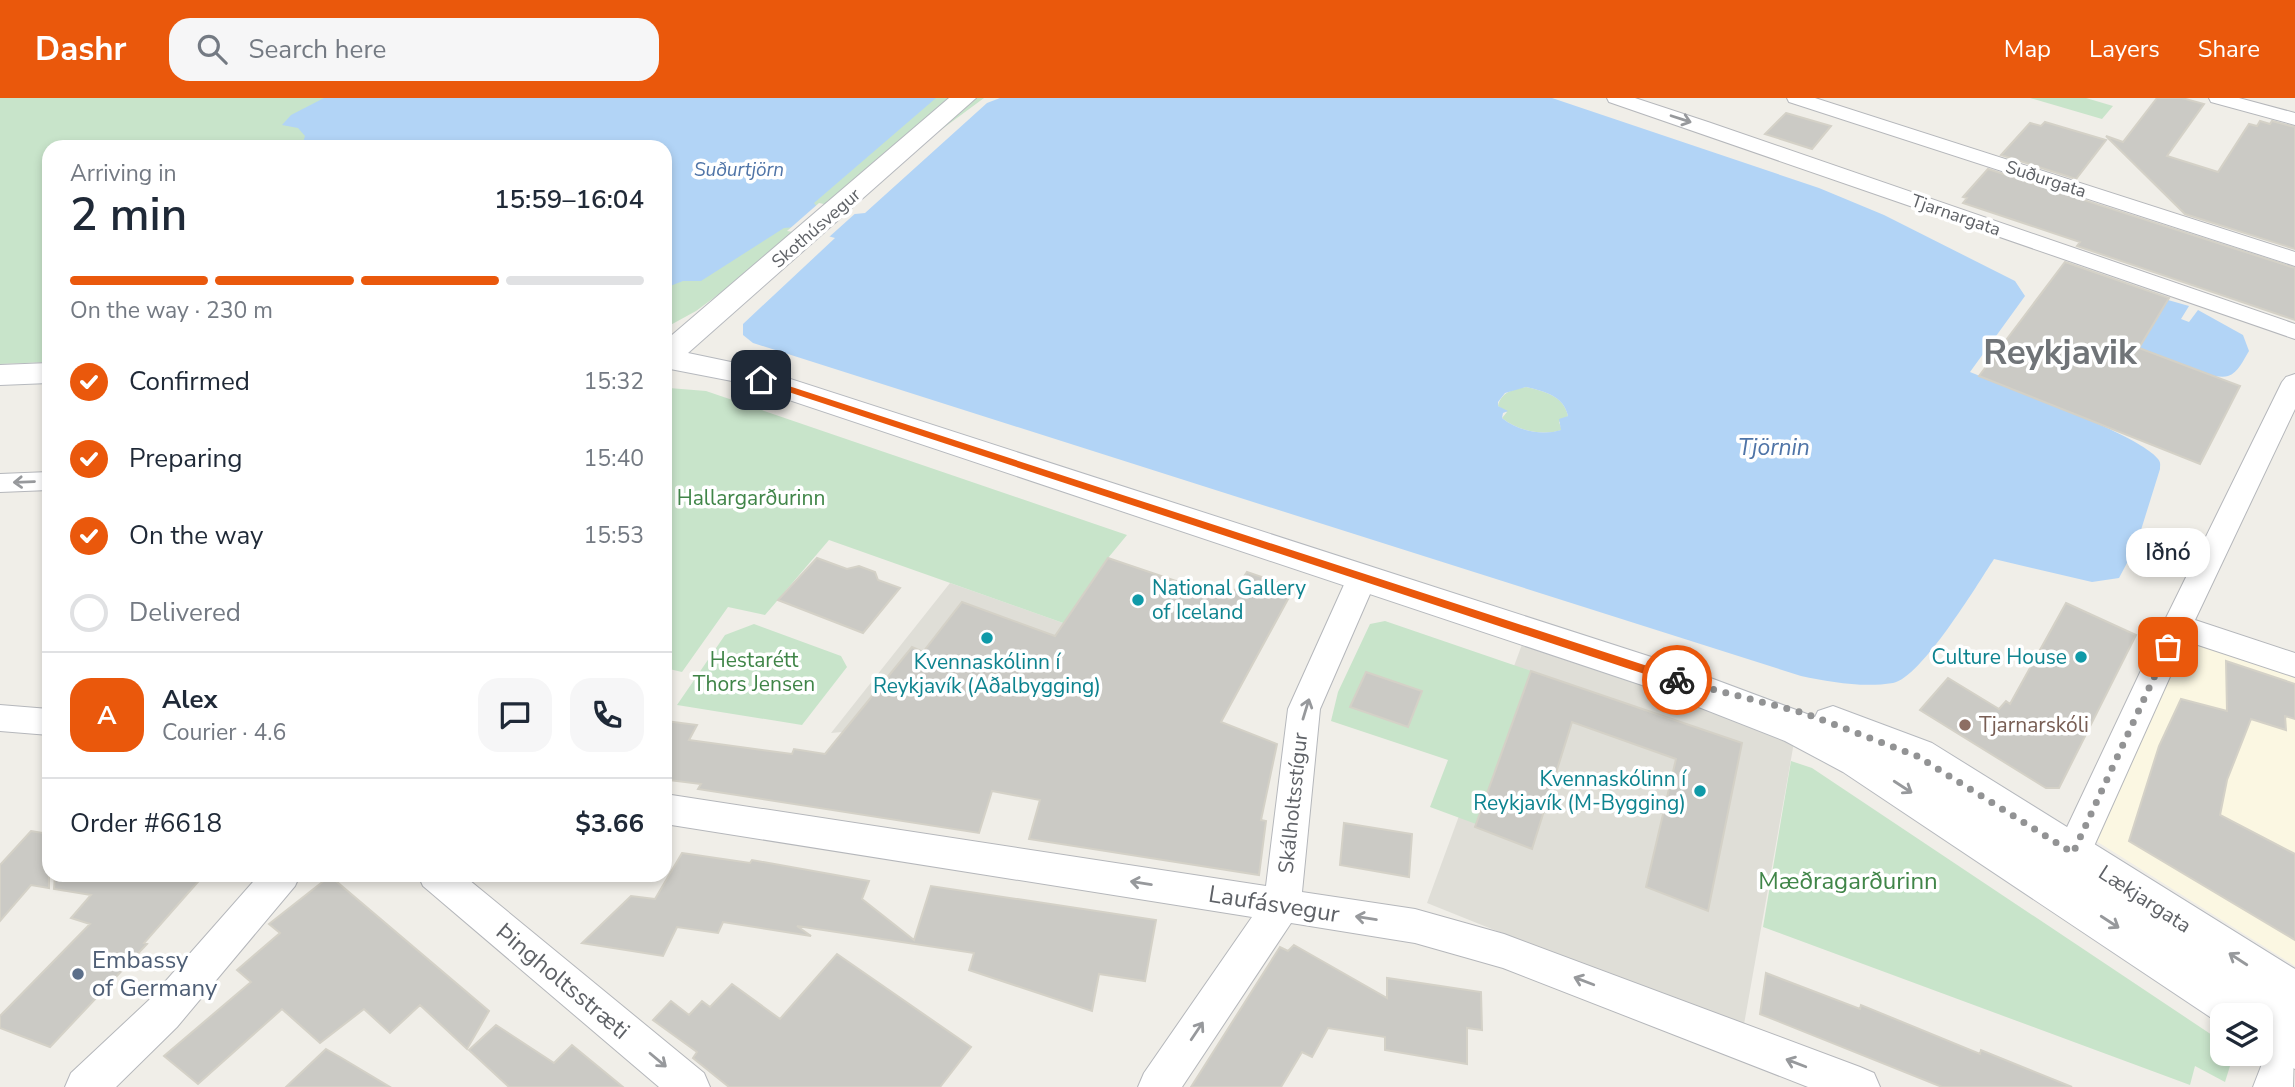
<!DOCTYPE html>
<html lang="en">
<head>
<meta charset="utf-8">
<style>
  :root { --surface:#fff; --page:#f6f6f7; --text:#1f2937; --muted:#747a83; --line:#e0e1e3; --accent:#ea580c }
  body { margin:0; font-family:"Nunito Sans",sans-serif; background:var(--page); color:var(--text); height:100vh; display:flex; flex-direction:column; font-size:26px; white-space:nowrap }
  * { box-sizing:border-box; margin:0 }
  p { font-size:23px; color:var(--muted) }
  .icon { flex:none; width:38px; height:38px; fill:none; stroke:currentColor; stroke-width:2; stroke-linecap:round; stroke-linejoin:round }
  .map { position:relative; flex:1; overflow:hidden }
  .side { position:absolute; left:42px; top:42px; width:630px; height:742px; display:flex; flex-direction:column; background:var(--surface); border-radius:21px; box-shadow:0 4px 10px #0003 }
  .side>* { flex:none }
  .tools { position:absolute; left:2210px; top:905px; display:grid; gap:14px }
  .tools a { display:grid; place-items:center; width:63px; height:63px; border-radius:14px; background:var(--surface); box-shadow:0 4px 10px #0003; font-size:35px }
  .pin { position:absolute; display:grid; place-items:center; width:60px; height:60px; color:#fff; margin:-30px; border-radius:14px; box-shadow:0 4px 10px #0006 }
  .courier { position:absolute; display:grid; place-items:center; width:70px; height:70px; margin:-35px; border:5px solid #ea580c; border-radius:50%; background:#fff; color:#222; box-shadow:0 2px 9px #0007 }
  .bubble { position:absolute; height:49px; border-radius:21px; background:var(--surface); box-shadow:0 4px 10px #0003; font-size:23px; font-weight:600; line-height:49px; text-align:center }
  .summary em { font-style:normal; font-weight:600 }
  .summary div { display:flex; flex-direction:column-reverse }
  .summary { display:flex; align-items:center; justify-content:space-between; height:119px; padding:0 28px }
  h1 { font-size:46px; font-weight:600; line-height:52px }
  .bar { display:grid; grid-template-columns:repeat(4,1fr); gap:10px 7px; align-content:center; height:84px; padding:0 28px }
  .bar i { height:9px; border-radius:5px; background:var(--line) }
  .bar .active { background:var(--accent) }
  .bar p { grid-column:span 4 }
  .line { display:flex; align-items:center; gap:18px; padding:0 28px; border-top:2px solid var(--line) }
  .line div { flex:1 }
  .round { display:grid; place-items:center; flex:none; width:74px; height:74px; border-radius:21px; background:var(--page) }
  ol { padding:0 28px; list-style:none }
  li { display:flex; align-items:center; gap:21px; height:77px }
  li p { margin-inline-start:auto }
  li .icon { padding:7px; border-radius:50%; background:var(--accent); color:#fff; stroke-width:4 }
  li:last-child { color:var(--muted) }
  li i { width:38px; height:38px; border:4px solid var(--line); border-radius:50% }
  header { display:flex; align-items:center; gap:42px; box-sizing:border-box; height:98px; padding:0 35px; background:var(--accent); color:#fff }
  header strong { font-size:33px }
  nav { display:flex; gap:38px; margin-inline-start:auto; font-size:24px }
  .search { width:490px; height:63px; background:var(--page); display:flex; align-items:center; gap:18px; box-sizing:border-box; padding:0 24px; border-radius:21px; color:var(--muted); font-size:26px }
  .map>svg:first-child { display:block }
</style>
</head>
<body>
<header>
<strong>Dashr</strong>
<div class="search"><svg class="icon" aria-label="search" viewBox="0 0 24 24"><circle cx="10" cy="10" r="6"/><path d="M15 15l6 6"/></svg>Search here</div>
<nav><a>Map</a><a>Layers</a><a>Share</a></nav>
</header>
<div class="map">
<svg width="2295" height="989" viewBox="0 0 2295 989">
  <rect width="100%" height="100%" fill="#f0eee8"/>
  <!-- commercial -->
  <path fill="#fbf7e2" d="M 2183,534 L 2295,570 L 2295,868 L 2093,741 Z"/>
  <!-- education -->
  <path fill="#dfded7" d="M 950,485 L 1066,526 L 964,651 L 842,634 L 831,635 Z
    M 1524,541 L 1796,633 L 1743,932 L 1427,805 Z"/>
  <!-- green -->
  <path fill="#c8e4ca" d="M 0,0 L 984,0 L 696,213 L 665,230 L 665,49 L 49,49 L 49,264 L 0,266 Z
    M 2030,0 L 2086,0 L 2113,8 L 2102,21 Z
    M 1526,289 C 1544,293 1564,298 1568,318 L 1559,324 L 1562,332 C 1542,338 1518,333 1502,320 L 1507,314 L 1498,308 C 1501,294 1514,291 1526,289 Z
    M 669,290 L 706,293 L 1127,437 L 1108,460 L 1066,526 L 829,442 L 765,517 L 728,509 L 682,574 L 665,570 L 665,291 Z
    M 1385,523 L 1531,573 L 1476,726 L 1430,709 L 1448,662 L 1331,623 L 1338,594 L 1370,526 Z
    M 754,526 L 841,558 L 847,569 L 802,627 L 677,607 L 725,537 Z
    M 1791,663 L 1812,670 L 2212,937 L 2230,968 L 2225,984 L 2195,968 L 2190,987 L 1763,829 Z"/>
  <!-- water -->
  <path fill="#b2d4f6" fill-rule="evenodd" d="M 324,0 L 936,0 L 814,105 L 817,109 L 855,116 L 865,115 L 987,5 L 1000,0 L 1552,0 L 1819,90 L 1884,117 L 2015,183 L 2025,198 L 1970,274 C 2004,288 2141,337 2158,361 C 2161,365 2160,366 2160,371 L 2136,448 L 2119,480 L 2092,484 L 1994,461 C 1977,487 1921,580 1893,585 C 1863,590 1830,584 1801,578 L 753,245 L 743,237 L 743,226 L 835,140 L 796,129 L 784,130 L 701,183 L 683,183 L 665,190 L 665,49 L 310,49 L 303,44 L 305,38 L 298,30 L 282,27 L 291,17 ZM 1526,289 C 1544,293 1564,298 1568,318 L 1559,321 L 1561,332 C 1542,338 1518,333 1502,320 L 1503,315 L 1508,313 L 1498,308 L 1498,304 L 1505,295 Z
    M 2161,200 L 2189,208 L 2181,221 L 2189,224 L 2198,212 L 2243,237 L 2249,253 C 2244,261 2238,275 2228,278 C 2210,283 2158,257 2139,250 L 2162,213 L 2139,204 Z"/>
  <!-- pier -->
  <path fill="#f0eee8" d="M 819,105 L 858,113 L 828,140 L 787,133 Z"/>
  <!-- building -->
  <path fill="#cbcac5" stroke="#d4d1c7" stroke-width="2" d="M 2157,0 L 2182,0 L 2204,6 L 2167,58 L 2218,74 L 2249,26 L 2257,28 L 2260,23 L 2270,26 L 2272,23 L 2295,29 L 2295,151 L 2185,116 L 2106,38 L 2123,44 Z
    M 1786,15 L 1831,28 L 1812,51 L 1765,36 Z
    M 2045,24 L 2106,42 L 2076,81 L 2001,57 L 2030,25 L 2041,28 Z
    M 1988,71 L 2295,170 L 2295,222 L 2077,148 L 2080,144 L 1963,105 L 1967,100 L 1963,99 Z
    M 2065,164 L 2169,200 L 2139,250 L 2240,288 L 2200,366 L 1979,278 Z
    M 817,460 L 847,471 L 859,468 L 875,474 L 878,482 L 900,490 L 863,535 L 778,502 Z
    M 1108,460 L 1229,501 L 1247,474 L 1294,490 L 1221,624 L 1277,646 L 1261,722 L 1266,723 L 1259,777 L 1029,741 L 1040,702 L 992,693 L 979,735 L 698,691 L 701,686 L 669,682 L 665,689 L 665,623 L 697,627 L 689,642 L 792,656 L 794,651 L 825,656 L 912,549 L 923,554 L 962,504 L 1055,538 Z
    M 2066,505 L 2136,537 L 2059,690 L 2046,690 L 1920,612 L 1948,580 L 1999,611 L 2006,603 L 2010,606 Z
    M 2226,563 L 2295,586 L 2295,621 L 2285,618 L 2286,632 L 2251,621 L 2227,682 L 2220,717 L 2295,756 L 2295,842 L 2129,743 L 2159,648 L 2181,601 L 2227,613 Z
    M 1531,573 L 1742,645 L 1708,813 L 1646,789 L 1676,661 L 1572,624 L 1532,751 L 1475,729 Z
    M 1366,574 L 1422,593 L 1408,629 L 1350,609 Z
    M 1344,725 L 1412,736 L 1409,779 L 1340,767 Z
    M 31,733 L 49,736 L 49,790 L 31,787 L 0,823 L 0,767 Z
    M 682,755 L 750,765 L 752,762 L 869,783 L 862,801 L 914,842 L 931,788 L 1156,822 L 1145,883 L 1099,876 L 1092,913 L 969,872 L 974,855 L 797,828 L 811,838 L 723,824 L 718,835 L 677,829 L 663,858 L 582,845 L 631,798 L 655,801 Z
    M 55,777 L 204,777 L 144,845 L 147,846 L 50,949 L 0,930 L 0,918 L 90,826 L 71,820 L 91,797 L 54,791 Z
    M 330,778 L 489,913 L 467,951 L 420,907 L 390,935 L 364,911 L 320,945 L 282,911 L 198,986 L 164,958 L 251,884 L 237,872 L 280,835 L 269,826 Z
    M 1294,847 L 1387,900 L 1387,880 L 1481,894 L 1482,932 L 1467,930 L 1467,966 L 1385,952 L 1385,939 L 1328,930 L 1312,959 L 1302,954 L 1281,989 L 1191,989 L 1280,849 L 1288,853 Z
    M 837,856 L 971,949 L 940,989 L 729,989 L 693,960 L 697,954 L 653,922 L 671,903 L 689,917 L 702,903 L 710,909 L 732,886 L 780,921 Z
    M 1766,875 L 1860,911 L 1861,907 L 1980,956 L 1981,952 L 2072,989 L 1942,989 L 1760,916 Z
    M 496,927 L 554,965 L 572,947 L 623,989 L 509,989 L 469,952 Z
    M 326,951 L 340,959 L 390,989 L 286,989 Z"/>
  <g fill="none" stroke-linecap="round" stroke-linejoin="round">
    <!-- street casing -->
    <g stroke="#b5b7bb" stroke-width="2">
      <path id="street" d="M 1607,0 L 1635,0 L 1708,24 L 2295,226 L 2295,241 L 1609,4 Z
        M 1787,0 L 1815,0 L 2295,154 L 2295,168 L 1789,4 Z
        M 2209,0 L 2239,0 L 2295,15 L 2295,27 L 2211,4 Z
        M 2295,276 L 2295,311 L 2195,522 L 2295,555 L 2295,579 L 2186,543 L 2086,766 L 2075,782 L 2062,787 L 2049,782 L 2044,771 L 2060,744 L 2162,528 L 2282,284 L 2286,279 Z
        M 49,374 L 49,392 L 0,394 L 0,376 Z
        M 1362,469 L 1372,472 L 1377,480 L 1320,611 L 1302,794 L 1415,811 L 1504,836 L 1860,969 L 1874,975 L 1880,989 L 1808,989 L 1503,870 L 1415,845 L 1291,825 L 1182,989 L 1138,989 L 1144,975 L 1252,819 L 665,726 L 665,696 L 1266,788 L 1288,611 L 1347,480 L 1352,472 Z
        M 0,607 L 49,611 L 49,637 L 0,633 Z
        M 259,777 L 300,777 L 295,788 L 177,929 L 116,989 L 65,989 L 71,975 L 149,902 Z
        M 418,777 L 463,777 L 704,975 L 710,989 L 659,989 L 423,788 Z
        M 2295,912 L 2293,989 L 2253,989 L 2281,917 Z"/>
    </g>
    <!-- secondary casing -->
    <g stroke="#b6b9be" stroke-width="2">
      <path id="secondary" d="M 949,0 L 976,0 L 688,255 L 750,268 L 1673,566 L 1815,619 L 1818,613 L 1833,608 L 1932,645 L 2295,871 L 2295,971 L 2261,953 L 2261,917 L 2222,917 L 2222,927 L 1843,674 L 1785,643 L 1645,588 L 732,283 L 665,270 L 665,243 Z
        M 49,265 L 49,285 L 0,287 L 0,267 Z"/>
    </g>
    <!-- street -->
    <use href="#street" fill="#fff" fill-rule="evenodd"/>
    <!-- secondary -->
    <use href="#secondary" fill="#fff" fill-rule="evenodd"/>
  </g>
  <!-- one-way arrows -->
  <defs><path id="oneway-shaft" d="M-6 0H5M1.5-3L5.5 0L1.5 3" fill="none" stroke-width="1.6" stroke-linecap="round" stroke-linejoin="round" transform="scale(1.75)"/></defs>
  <g stroke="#97999c">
    <use href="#oneway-shaft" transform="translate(1681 21) rotate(18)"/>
    <use href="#oneway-shaft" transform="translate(24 384) rotate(178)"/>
    <use href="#oneway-shaft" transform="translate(1306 611) rotate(-73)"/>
    <use href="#oneway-shaft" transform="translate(1903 689) rotate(33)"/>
    <use href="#oneway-shaft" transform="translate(1141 785) rotate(-171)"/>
    <use href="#oneway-shaft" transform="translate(1366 820) rotate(-171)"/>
    <use href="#oneway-shaft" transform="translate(2110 824) rotate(33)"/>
    <use href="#oneway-shaft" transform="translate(2238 861) rotate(-147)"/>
    <use href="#oneway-shaft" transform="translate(1584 883) rotate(-159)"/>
    <use href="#oneway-shaft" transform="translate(1197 933) rotate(-56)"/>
    <use href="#oneway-shaft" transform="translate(658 962) rotate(40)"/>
    <use href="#oneway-shaft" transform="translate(1796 965) rotate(-159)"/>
  </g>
  <!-- route -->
  <path fill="#ea580c" d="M 761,279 L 1681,579 L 1683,582 L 1681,585 L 1672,585 L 758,284 Z"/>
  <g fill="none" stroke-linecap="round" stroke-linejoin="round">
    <!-- done -->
    <path stroke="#929394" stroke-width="7" stroke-dasharray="0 12.6" d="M 1677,582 L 1804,615 L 1917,658 L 2073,755 L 2168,549"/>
  </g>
  <!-- markers -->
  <g fill="#0f9aa8" stroke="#fff" stroke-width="2.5">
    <circle cx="1138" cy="502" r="7"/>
    <circle cx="987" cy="540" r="7"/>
    <circle cx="2081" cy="559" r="7"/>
    <circle cx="1700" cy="693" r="7"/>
  </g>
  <circle fill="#8d6e63" stroke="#fff" stroke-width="2.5" cx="1965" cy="627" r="7"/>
  <circle fill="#5c6f8a" stroke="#fff" stroke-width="2.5" cx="78" cy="876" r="7"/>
  <g text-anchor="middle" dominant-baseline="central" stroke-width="7" stroke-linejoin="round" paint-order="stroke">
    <!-- far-street labels -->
    <g font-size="18" fill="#5f6267" stroke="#fff">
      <text transform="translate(2046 81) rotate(18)">Suðurgata</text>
      <text transform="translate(1956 117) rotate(19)">Tjarnargata</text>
      <text transform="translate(816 130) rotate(-41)">Skothúsvegur</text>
    </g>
    <!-- far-water labels -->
    <g font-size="19" font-style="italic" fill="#4f74a7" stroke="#fff">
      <text x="739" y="72">Suðurtjörn</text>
    </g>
    <!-- park labels -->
    <g font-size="21" fill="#408548" stroke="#fff">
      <text x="751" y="400">Hallargarðurinn</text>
      <text x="754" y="562">Hestarétt<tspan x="754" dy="24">Thors Jensen</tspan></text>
    </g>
    <!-- culture labels -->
    <g font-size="21" fill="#0d838f" stroke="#fff" text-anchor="end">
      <text x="1152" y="490" text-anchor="start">National Gallery<tspan x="1152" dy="24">of Iceland</tspan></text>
      <text x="2067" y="559">Culture House</text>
      <text x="987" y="564" text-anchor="middle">Kvennaskólinn í<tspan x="987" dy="24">Reykjavík (Aðalbygging)</tspan></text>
      <text x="1686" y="681">Kvennaskólinn í<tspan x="1686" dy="24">Reykjavík (M-Bygging)</tspan></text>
    </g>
    <!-- education labels -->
    <g font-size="21" fill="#785e54" stroke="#fff" text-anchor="start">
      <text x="1979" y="627">Tjarnarskóli</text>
    </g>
    <!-- street labels -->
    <g font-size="21" fill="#5f6267" stroke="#fff">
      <text transform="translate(1293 705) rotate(-84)">Skálholtsstígur</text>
      <text transform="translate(2145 801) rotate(33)">Lækjargata</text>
    </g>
    <!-- water labels -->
    <g font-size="23" font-style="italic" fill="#4f74a7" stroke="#fff">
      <text x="1774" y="349">Tjörnin</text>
    </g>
    <!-- near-park labels -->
    <g font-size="24" fill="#408548" stroke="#fff">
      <text x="1848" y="783">Mæðragarðurinn</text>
    </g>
    <!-- near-street labels -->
    <g font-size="24" fill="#5f6267" stroke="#fff">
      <text transform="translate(1274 806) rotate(9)">Laufásvegur</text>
      <text transform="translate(563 883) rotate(40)">Þingholtsstræti</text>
    </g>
    <!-- near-service labels -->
    <g font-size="24" fill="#4e5e75" stroke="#fff" text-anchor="start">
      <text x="92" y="862">Embassy<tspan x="92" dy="28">of Germany</tspan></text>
    </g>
    <!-- town labels -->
    <g font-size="35" font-weight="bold" fill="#707478" stroke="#fff">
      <text x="2060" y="254">Reykjavik</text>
    </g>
  </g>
</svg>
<div class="tools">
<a><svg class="icon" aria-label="layers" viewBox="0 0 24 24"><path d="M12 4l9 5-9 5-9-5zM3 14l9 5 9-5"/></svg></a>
</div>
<div class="pin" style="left:2168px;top:549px;background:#ea580c"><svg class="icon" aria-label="bag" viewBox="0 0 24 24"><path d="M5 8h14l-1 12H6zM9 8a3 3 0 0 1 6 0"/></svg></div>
<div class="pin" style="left:761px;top:282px;background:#1f2937"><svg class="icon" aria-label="home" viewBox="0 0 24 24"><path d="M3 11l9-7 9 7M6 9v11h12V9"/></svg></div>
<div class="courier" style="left:1677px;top:582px"><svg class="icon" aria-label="bike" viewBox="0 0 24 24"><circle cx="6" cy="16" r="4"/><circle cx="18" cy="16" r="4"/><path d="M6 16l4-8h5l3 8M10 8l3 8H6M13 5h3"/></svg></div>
<div class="bubble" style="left:2126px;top:430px;width:84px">Iðnó</div>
<section class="side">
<div class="summary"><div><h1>2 min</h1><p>Arriving in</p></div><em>15:59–16:04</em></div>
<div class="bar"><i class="active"></i><i class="active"></i><i class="active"></i><i></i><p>On the way · 230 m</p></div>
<ol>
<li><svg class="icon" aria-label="check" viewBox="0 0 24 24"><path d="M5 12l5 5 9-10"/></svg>Confirmed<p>15:32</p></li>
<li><svg class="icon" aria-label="check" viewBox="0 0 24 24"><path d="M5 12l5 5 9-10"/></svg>Preparing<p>15:40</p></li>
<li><svg class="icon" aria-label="check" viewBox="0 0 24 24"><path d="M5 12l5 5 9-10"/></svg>On the way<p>15:53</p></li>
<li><i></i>Delivered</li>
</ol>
<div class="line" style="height:126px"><b class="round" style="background:var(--accent);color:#fff">A</b><div><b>Alex</b><p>Courier · 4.6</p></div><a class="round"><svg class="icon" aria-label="chat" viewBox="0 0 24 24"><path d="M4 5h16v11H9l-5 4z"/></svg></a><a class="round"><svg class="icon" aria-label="phone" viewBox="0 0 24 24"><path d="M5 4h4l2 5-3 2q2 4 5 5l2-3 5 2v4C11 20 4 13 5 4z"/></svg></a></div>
<div class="line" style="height:91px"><div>Order #6618</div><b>$3.66</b></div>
</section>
</div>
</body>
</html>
